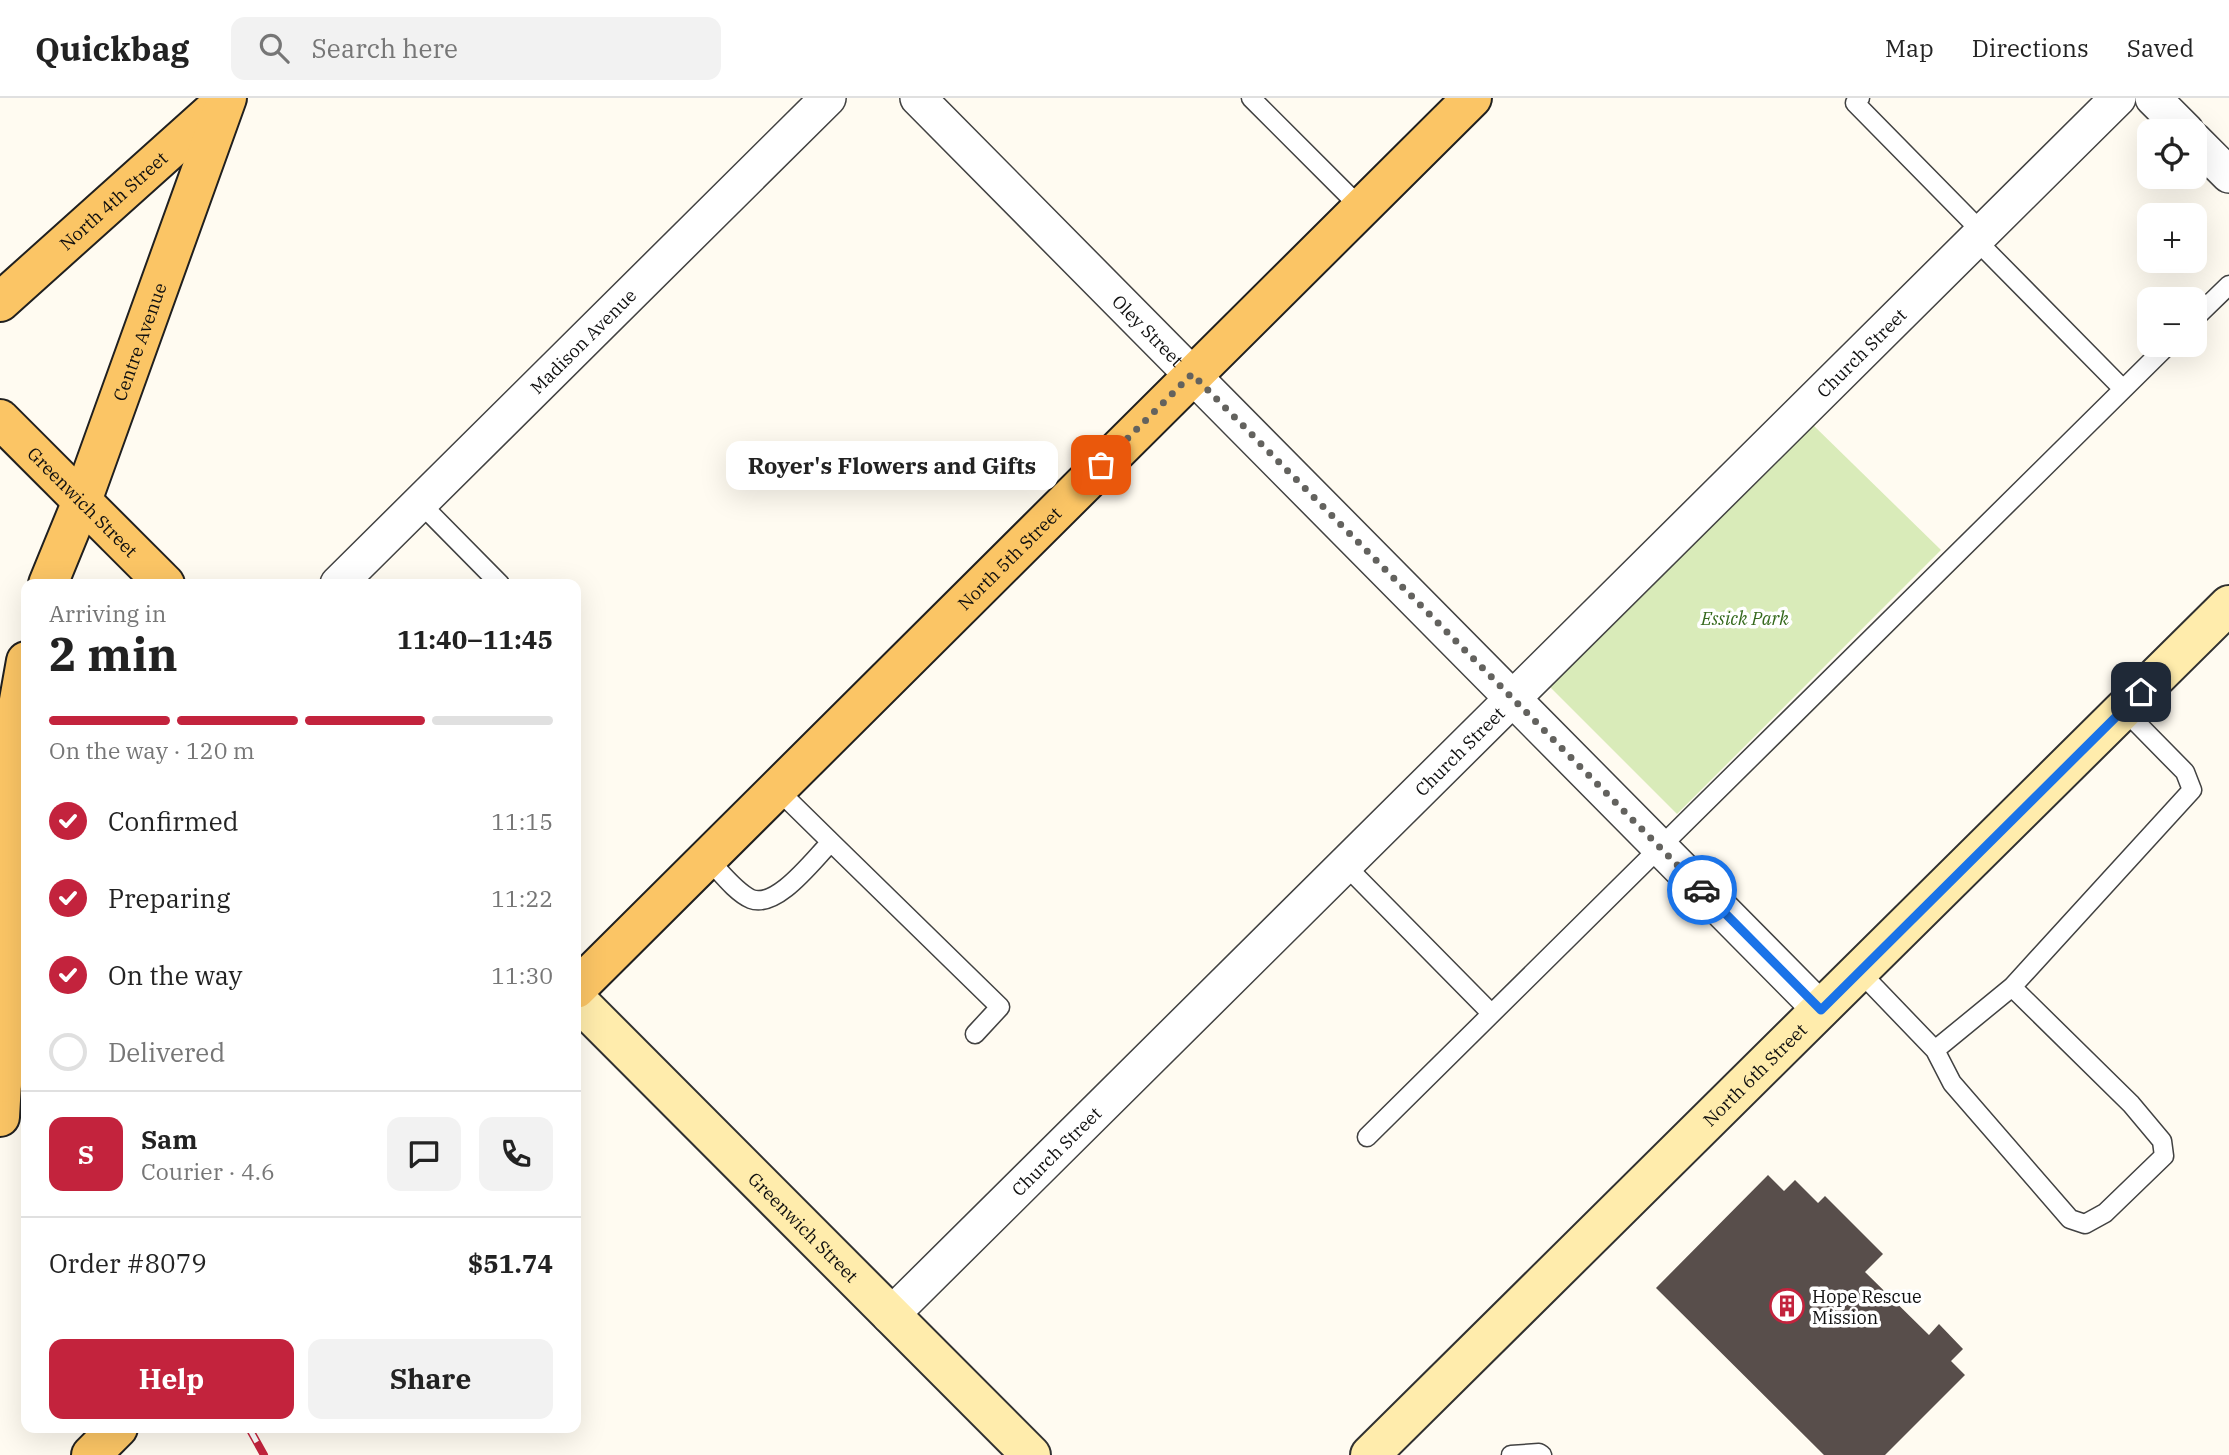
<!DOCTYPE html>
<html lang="en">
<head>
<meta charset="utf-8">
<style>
  :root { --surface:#fff; --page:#f2f2f2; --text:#222; --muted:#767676; --line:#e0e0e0; --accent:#c3233d }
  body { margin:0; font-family:"IBM Plex Serif",serif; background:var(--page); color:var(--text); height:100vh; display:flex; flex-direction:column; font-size:26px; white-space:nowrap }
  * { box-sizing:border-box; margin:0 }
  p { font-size:23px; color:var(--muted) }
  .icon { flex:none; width:38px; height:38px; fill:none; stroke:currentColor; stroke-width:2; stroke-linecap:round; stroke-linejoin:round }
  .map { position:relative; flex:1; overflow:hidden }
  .sheet { position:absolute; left:21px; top:481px; width:560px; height:854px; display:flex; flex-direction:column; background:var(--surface); border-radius:14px; box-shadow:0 7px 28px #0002 }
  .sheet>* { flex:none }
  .controls { position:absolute; left:2137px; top:21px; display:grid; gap:14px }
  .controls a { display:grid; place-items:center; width:70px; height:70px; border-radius:14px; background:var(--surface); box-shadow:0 7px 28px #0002; font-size:35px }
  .pin { position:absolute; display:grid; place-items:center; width:60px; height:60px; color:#fff; margin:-30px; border-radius:14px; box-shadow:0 4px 10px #0006 }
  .courier { position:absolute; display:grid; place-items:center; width:70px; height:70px; margin:-35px; border:5px solid #1a73e8; border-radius:50%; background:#fff; color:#222; box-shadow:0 2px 9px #0007 }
  .bubble { position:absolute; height:49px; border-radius:14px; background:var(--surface); box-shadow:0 7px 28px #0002; font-size:23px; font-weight:700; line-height:49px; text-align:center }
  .headline em { font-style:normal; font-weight:700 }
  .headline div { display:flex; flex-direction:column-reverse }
  .headline { display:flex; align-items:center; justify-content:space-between; height:119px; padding:0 28px }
  h1 { font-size:46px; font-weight:700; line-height:52px }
  .bar { display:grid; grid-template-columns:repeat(4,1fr); gap:10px 7px; align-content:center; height:84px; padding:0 28px }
  .bar i { height:9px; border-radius:5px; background:var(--line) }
  .bar .active { background:var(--accent) }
  .bar p { grid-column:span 4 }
  .line { display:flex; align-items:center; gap:18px; padding:0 28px; border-top:2px solid var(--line) }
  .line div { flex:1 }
  .round { display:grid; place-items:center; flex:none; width:74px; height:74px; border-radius:14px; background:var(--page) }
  ol { padding:0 28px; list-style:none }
  li { display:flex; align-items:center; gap:21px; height:77px }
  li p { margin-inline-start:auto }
  li .icon { padding:7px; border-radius:50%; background:var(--accent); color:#fff; stroke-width:4 }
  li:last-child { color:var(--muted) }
  li i { width:38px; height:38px; border:4px solid var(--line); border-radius:50% }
  .action { display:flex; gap:14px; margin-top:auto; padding:14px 28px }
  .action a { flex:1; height:80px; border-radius:14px; background:var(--accent); color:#fff; font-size:28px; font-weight:700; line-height:80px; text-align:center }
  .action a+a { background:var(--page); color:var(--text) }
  header { display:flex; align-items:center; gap:42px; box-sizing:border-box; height:98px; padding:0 35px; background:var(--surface); border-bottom:2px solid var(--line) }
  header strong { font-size:33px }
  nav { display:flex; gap:38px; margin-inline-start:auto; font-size:24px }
  .search { width:490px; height:63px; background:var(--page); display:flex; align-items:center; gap:18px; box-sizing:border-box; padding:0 24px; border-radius:14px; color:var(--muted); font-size:26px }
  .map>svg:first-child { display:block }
</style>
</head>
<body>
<header>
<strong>Quickbag</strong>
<div class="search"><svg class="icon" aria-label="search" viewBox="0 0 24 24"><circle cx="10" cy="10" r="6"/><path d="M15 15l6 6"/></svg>Search here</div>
<nav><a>Map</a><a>Directions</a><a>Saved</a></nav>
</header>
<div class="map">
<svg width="2229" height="1357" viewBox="0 0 2229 1357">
  <rect width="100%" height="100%" fill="#fffbf1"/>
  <!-- green -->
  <path fill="#d9ebb9" d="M 1810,324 L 1941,452 L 1677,716 L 1549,588 Z"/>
  <!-- building -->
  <path fill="#584e4b" d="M 1768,1077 L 1784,1093 L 1795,1082 L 1818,1105 L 1825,1098 L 1883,1156 L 1865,1174 L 1929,1237 L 1939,1226 L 1963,1251 L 1951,1263 L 1965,1277 L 1885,1357 L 1824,1357 L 1656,1190 Z"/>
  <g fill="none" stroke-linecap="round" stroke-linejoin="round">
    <!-- lane casing -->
    <g stroke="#424242" stroke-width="21">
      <path id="lane" d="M 1251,0 L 1361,110
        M 1860,0 L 1855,5 L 1982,134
        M 1975,141 L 2123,291
        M 2194,221 L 2229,187
        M 420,405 L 500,486
        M 777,691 L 831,744
        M 707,760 C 719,772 735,794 751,801 C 777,811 813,762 831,744 L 1000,909 L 975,936
        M 1345,767 L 1491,915
        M 1860,874 L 1935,952 L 2012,889 L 2192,692 L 2185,674 L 2124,612
        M 1935,952 L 1952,985 L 2070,1121 L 2085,1126 L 2105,1115 L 2164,1058 L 2162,1043 L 2131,1006 L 2012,889
        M 1367,1039 L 2168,247
        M 1511,1357 L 1539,1355 L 1542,1357"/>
    </g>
    <!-- street casing -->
    <g stroke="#424242" stroke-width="38">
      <g id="street">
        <path id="s1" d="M 918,0 L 1821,912"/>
        <path d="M 2153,0 L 2186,33"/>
        <path d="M 2194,42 L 2229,77"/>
        <path id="s2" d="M 338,486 L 828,0"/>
        <path id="s3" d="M 890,1218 L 2118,0"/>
      </g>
    </g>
    <!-- secondary casing -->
    <g stroke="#313131" stroke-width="42">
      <g id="secondary">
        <path id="s4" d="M 576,901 L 1031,1357"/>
        <path id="s5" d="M 1370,1357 L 2229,507"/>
      </g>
    </g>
    <!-- primary casing -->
    <g stroke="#202020" stroke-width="42">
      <g id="primary">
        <path id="s6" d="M 0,204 L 223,4"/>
        <path id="s7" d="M 0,321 L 165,486"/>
        <path id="s8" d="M 48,486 L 82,403 L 227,0"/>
        <path d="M 9,803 L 18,608 L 26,563"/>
        <path id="s9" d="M 576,891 L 1472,0"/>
        <path d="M 0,1019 L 2,985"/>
        <path d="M 91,1357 L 118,1330"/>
      </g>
    </g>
    <!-- lane -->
    <use href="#lane" stroke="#fff" stroke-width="18"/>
    <!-- street -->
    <use href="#street" stroke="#fff" stroke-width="35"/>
    <!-- secondary -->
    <use href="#secondary" stroke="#ffecac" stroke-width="38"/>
    <!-- primary -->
    <use href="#primary" stroke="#fbc565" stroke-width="38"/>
    <!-- rail casing -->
    <g stroke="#c3233d" stroke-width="8">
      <path id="rail" d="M 0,912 L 26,946
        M 249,1330 L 264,1357"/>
    </g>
    <!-- rail -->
    <use href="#rail" stroke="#fff" stroke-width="5" stroke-dasharray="16" stroke-linecap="butt"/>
    <!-- primary-bridge casing -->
    <g stroke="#202020" stroke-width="42" stroke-linecap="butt">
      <path id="primary-bridge" d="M 2,985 L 9,803"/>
    </g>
    <!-- primary-bridge -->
    <use href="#primary-bridge" stroke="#fbc565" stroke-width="38"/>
  </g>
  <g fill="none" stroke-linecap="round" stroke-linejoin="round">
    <!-- done -->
    <path stroke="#63625e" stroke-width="7" stroke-dasharray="0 12.6" d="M 1101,367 L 1192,276 L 1702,792"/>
    <!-- route -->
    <path stroke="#1a73e8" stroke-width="9" d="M 1702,792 L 1821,912 L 2141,594"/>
  </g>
  <!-- icons -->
  <defs>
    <g id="building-ring" transform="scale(1.75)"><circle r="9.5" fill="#fff" stroke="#c3233d" stroke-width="1.5"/><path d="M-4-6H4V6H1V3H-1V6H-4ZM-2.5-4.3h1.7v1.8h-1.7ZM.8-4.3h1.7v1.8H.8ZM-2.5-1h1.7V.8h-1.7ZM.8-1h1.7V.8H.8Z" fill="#c3233d"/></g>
  </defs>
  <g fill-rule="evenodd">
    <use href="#building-ring" x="1787" y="1208"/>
  </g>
  <g text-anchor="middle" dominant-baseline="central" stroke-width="7" stroke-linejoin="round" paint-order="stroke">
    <!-- street labels -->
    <g font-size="18" fill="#0f0f0f" stroke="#fff">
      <text stroke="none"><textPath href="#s6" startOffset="152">North 4th Street</textPath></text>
      <text stroke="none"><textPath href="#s1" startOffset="327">Oley Street</textPath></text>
      <text stroke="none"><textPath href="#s2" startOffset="345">Madison Avenue</textPath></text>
      <text stroke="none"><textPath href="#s8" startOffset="259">Centre Avenue</textPath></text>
      <text stroke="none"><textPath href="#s3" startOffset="1368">Church Street</textPath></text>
      <text stroke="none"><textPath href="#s7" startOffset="117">Greenwich Street</textPath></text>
      <text stroke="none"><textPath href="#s9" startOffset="611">North 5th Street</textPath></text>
      <text stroke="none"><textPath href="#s3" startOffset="802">Church Street</textPath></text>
      <text stroke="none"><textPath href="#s5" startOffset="541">North 6th Street</textPath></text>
      <text stroke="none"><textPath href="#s3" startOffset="234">Church Street</textPath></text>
      <text stroke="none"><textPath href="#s4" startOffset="322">Greenwich Street</textPath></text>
    </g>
    <!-- park labels -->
    <g font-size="18" font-style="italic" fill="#35691d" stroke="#fff">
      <text x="1745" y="520">Essick Park</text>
    </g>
    <!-- poi labels -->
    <g font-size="18" fill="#0f0f0f" stroke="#fff" text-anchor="start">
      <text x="1812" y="1198">Hope Rescue<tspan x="1812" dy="21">Mission</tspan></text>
    </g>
  </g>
</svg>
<div class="controls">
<a><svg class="icon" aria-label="locate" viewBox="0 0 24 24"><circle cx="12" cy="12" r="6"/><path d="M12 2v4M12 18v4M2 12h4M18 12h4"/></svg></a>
<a>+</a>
<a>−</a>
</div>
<div class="pin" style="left:1101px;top:367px;background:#ea580c"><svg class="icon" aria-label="bag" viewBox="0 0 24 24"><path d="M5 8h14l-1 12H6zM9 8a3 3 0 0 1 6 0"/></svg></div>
<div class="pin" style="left:2141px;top:594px;background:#1f2937"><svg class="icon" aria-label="home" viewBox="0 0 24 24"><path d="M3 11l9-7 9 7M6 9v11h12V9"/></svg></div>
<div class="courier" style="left:1702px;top:792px"><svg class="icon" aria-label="car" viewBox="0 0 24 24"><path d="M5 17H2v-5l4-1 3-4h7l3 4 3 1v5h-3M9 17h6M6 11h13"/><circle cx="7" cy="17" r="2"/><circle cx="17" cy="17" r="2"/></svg></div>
<div class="bubble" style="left:726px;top:343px;width:332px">Royer's Flowers and Gifts</div>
<section class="sheet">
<div class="headline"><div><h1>2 min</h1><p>Arriving in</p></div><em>11:40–11:45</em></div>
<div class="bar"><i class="active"></i><i class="active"></i><i class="active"></i><i></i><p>On the way · 120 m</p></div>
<ol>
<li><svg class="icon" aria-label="check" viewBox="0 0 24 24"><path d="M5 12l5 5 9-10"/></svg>Confirmed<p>11:15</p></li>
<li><svg class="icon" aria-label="check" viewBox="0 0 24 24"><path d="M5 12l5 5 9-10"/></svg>Preparing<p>11:22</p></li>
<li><svg class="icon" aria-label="check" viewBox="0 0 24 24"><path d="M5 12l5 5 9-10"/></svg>On the way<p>11:30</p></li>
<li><i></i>Delivered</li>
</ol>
<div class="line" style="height:126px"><b class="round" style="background:var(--accent);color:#fff">S</b><div><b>Sam</b><p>Courier · 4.6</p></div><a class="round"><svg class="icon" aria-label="chat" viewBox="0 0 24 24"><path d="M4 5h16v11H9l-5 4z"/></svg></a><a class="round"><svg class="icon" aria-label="phone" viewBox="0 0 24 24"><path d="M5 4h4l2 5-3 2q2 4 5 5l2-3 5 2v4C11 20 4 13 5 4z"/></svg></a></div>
<div class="line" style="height:91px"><div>Order #8079</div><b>$51.74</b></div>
<div class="action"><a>Help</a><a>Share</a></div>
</section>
</div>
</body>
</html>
